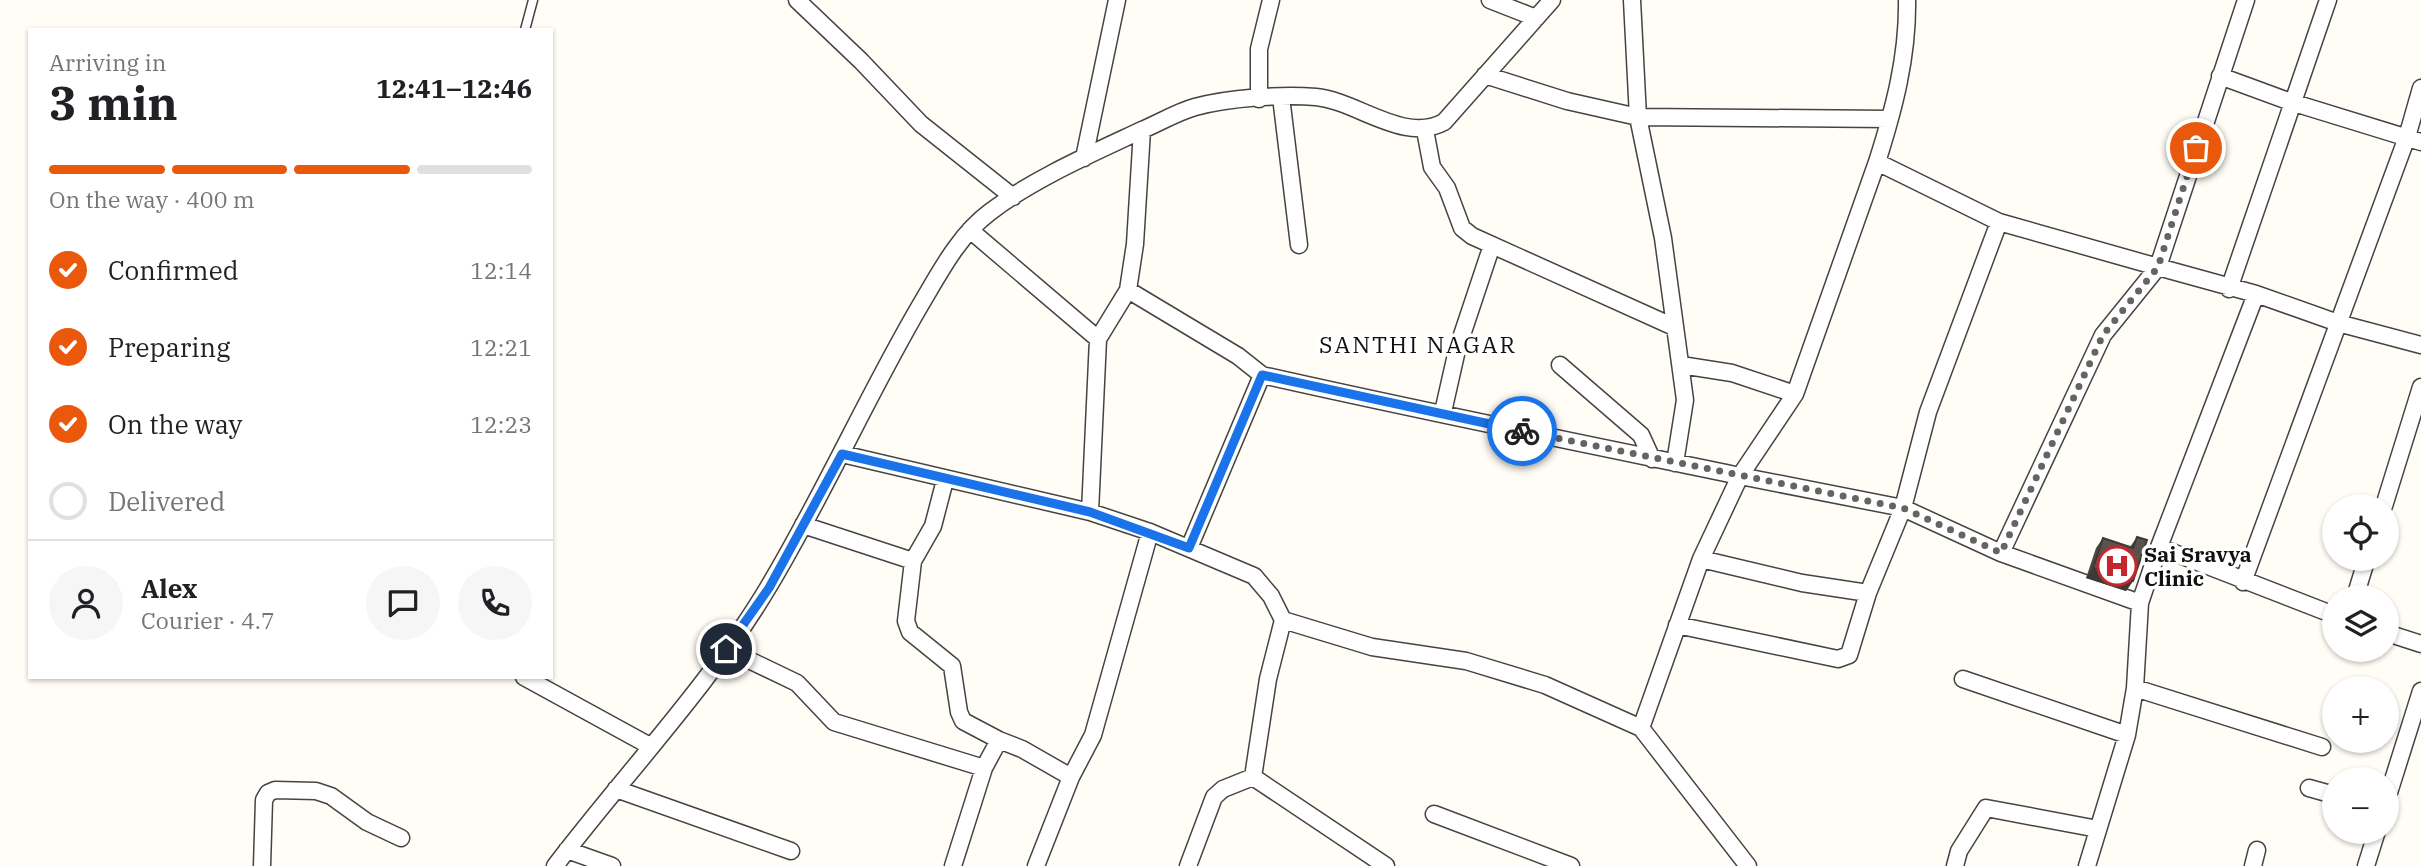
<!DOCTYPE html>
<html lang="en">
<head>
<meta charset="utf-8">
<style>
  :root { --surface:#fff; --page:#f6f6f6; --text:#202124; --muted:#757577; --line:#e0e0e0; --accent:#ea580c }
  body { margin:0; font-family:"IBM Plex Serif",serif; background:var(--page); color:var(--text); height:100vh; display:flex; flex-direction:column; font-size:26px; white-space:nowrap }
  * { box-sizing:border-box; margin:0 }
  p { font-size:23px; color:var(--muted) }
  .icon { flex:none; width:38px; height:38px; fill:none; stroke:currentColor; stroke-width:2; stroke-linecap:round; stroke-linejoin:round }
  .map { position:relative; flex:1; overflow:hidden }
  .panel { position:absolute; left:28px; top:28px; width:525px; height:651px; display:flex; flex-direction:column; background:var(--surface); border-radius:0px; box-shadow:0 2px 5px #0004 }
  .panel>* { flex:none }
  .controls { position:absolute; left:2322px; top:494px; display:grid; gap:14px }
  .controls a { display:grid; place-items:center; width:77px; height:77px; border-radius:50%; background:var(--surface); box-shadow:0 2px 5px #0004; font-size:35px }
  .pin { position:absolute; display:grid; place-items:center; width:60px; height:60px; color:#fff; margin:-30px; border:4px solid #fff; border-radius:50%; box-shadow:0 2px 7px #0007 }
  .courier { position:absolute; display:grid; place-items:center; width:70px; height:70px; margin:-35px; border:5px solid #1a73e8; border-radius:50%; background:#fff; color:#222; box-shadow:0 2px 9px #0007 }
  .overview em { font-style:normal; font-weight:700 }
  .overview div { display:flex; flex-direction:column-reverse }
  .overview { display:flex; align-items:center; justify-content:space-between; height:119px; padding:0 21px }
  h1 { font-size:46px; font-weight:700; line-height:52px }
  .bar { display:grid; grid-template-columns:repeat(4,1fr); gap:10px 7px; align-content:center; height:84px; padding:0 21px }
  .bar i { height:9px; border-radius:5px; background:var(--line) }
  .bar .on { background:var(--accent) }
  .bar p { grid-column:span 4 }
  .line { display:flex; align-items:center; gap:18px; padding:0 21px; border-top:2px solid var(--line) }
  .line div { flex:1 }
  .round { display:grid; place-items:center; flex:none; width:74px; height:74px; border-radius:37px; background:var(--page) }
  ol { padding:0 21px; list-style:none }
  li { display:flex; align-items:center; gap:21px; height:77px }
  li p { margin-inline-start:auto }
  li .icon { padding:7px; border-radius:50%; background:var(--accent); color:#fff; stroke-width:4 }
  li:last-child { color:var(--muted) }
  li i { width:38px; height:38px; border:4px solid var(--line); border-radius:50% }
  .map>svg:first-child { display:block }
</style>
</head>
<body>
<div class="map">
<svg width="2421" height="866" viewBox="0 0 2421 866">
  <rect width="100%" height="100%" fill="#fffdf5"/>
  <g fill="none" stroke-linecap="round" stroke-linejoin="round">
    <!-- service casing -->
    <g stroke="#444" stroke-width="11">
      <path id="service" d="M 525,30 L 533,0"/>
    </g>
    <!-- minor casing -->
    <g stroke="#444" stroke-width="19">
      <path id="minor" d="M 797,0 L 861,61 L 921,124 L 1013,197
        M 1490,0 L 1536,18
        M 1632,0 L 1638,117 L 1663,238 L 1685,400 L 1675,463
        M 2246,0 L 2158,267 L 2256,294
        M 1485,75 L 1567,101 L 1638,117 L 1890,119
        M 2220,76 L 2291,102 L 2421,142
        M 1281,97 L 1299,245
        M 1259,99 L 1259,49 L 1271,0
        M 1425,130 L 1432,167 L 1447,188 L 1462,228 L 1472,236 L 1674,327
        M 1084,158 L 1117,0
        M 1877,162 C 1894,109 1908,56 1907,0
        M 970,230 L 1098,339 L 1090,512
        M 2229,289 L 2328,0
        M 1128,290 L 1238,356 L 1262,375 C 1421,411 1580,443 1740,476 L 1795,394 L 1877,162 L 1999,222 L 2158,267 L 2103,335 L 2001,553
        M 1098,339 L 1128,290 L 1135,244 L 1142,130
        M 1560,365 L 1641,435 L 1652,459
        M 1681,365 L 1732,373 L 1795,394
        M 1443,412 L 1457,350 L 1492,245
        M 842,454 L 1090,512 L 1150,532 L 1254,576 L 1271,596 L 1283,620 L 1372,647 L 1466,661 L 1545,685 L 1641,728 L 1748,866
        M 2384,506 L 2421,387
        M 803,525 L 913,561 L 906,621 L 910,632 L 952,666 L 959,712 L 963,721 L 999,740
        M 2159,547 L 2256,294 L 2338,323 L 2421,345
        M 1189,548 L 1262,375
        M 1701,559 L 1802,583 L 1868,593
        M 913,561 L 933,526 L 945,480
        M 2243,582 L 2407,137 L 2421,88
        M 2355,597 L 2367,558
        M 1283,620 L 1268,679 L 1253,777 L 1386,866
        M 1677,625 L 1838,659 L 1849,655 L 1868,593 L 1903,508 L 1928,412 L 1999,222
        M 2387,633 L 2421,644
        M 726,649 L 797,683 L 834,722 L 984,768 L 999,740 L 1022,749 L 1071,777
        M 524,677 L 650,746
        M 1963,679 L 2127,735
        M 2135,688 L 2322,747
        M 1641,728 L 1701,559 L 1740,476 L 1903,508 L 2001,553 L 2140,603
        M 2309,788 L 2334,795
        M 616,789 L 791,851
        M 2387,799 L 2421,691
        M 1434,814 L 1571,866
        M 567,850 L 612,866
        M 262,866 L 264,800 L 268,793 L 275,790 L 316,791 L 331,796 L 367,822 L 401,838
        M 555,866 C 625,774 710,685 769,586 C 824,494 867,396 921,304 C 940,272 959,235 990,212 C 1033,179 1093,153 1142,130 C 1159,123 1177,112 1195,107 C 1228,98 1282,94 1316,97 C 1357,101 1404,144 1444,122 L 1552,0
        M 953,866 L 984,768
        M 1036,866 L 1071,777 L 1093,735 L 1150,532
        M 1188,866 L 1214,797 L 1223,789 L 1253,777
        M 1955,866 L 1959,851 L 1986,808 L 2098,829
        M 2087,866 L 2127,735 L 2135,688 L 2140,603 L 2159,547 L 2334,615
        M 2253,866 L 2257,850
        M 2366,866 L 2377,831"/>
    </g>
    <!-- service -->
    <use href="#service" stroke="#fff" stroke-width="8"/>
    <!-- minor -->
    <use href="#minor" stroke="#fff" stroke-width="16"/>
  </g>
  <!-- wall -->
  <path fill="#4d4742" d="M 2137,537 L 2133,581 L 2126,591 L 2086,578 L 2096,548 L 2103,538 L 2130,547 Z"/>
  <!-- shaded-wall -->
  <path fill="#3f3936" d="M 2093,568 L 2133,581 L 2126,591 L 2086,578 Z"/>
  <!-- building -->
  <path fill="#5a524d" stroke="#3f3936" stroke-width="2" d="M 2137,537 L 2147,540 L 2133,581 L 2093,568 L 2103,538 L 2133,548 Z"/>
  <g fill="none" stroke-linecap="round" stroke-linejoin="round">
    <!-- done -->
    <path stroke="#646461" stroke-width="7" stroke-dasharray="0 12.6" d="M 1522,431 L 1903,508 L 2001,553 L 2103,335 L 2158,267 L 2196,148"/>
    <!-- route -->
    <path stroke="#1a73e8" stroke-width="9" d="M 726,649 L 769,588 L 842,454 L 1090,512 L 1189,548 L 1262,375 L 1522,431"/>
  </g>
  <!-- icons -->
  <defs>
    <g id="hospital-ring" transform="scale(2.0125)"><circle r="9.5" fill="#fff" stroke="#c4262e" stroke-width="1.5"/><path d="M-5-5h3v3.5h4V-5h3V5h-3V1.5h-4V5h-3Z" fill="#c4262e"/></g>
  </defs>
  <g fill-rule="evenodd">
    <use href="#hospital-ring" x="2117" y="566"/>
  </g>
  <g text-anchor="middle" dominant-baseline="central" stroke-width="7" stroke-linejoin="round" paint-order="stroke">
    <!-- poi labels -->
    <g font-size="21" font-weight="bold" fill="#111" stroke="#fff" text-anchor="start">
      <text x="2144" y="554">Sai Sravya<tspan x="2144" dy="24">Clinic</tspan></text>
    </g>
    <!-- neighbourhood labels -->
    <g font-size="23" letter-spacing="2" fill="#111" stroke="#fff">
      <text x="1418" y="344">SANTHI NAGAR</text>
    </g>
  </g>
</svg>
<div class="controls">
<a><svg class="icon" aria-label="locate" viewBox="0 0 24 24"><circle cx="12" cy="12" r="6"/><path d="M12 2v4M12 18v4M2 12h4M18 12h4"/></svg></a>
<a><svg class="icon" aria-label="layers" viewBox="0 0 24 24"><path d="M12 4l9 5-9 5-9-5zM3 14l9 5 9-5"/></svg></a>
<a>+</a>
<a>−</a>
</div>
<div class="pin" style="left:2196px;top:148px;background:#ea580c"><svg class="icon" aria-label="bag" viewBox="0 0 24 24"><path d="M5 8h14l-1 12H6zM9 8a3 3 0 0 1 6 0"/></svg></div>
<div class="pin" style="left:726px;top:649px;background:#1f2937"><svg class="icon" aria-label="home" viewBox="0 0 24 24"><path d="M3 11l9-7 9 7M6 9v11h12V9"/></svg></div>
<div class="courier" style="left:1522px;top:431px"><svg class="icon" aria-label="bike" viewBox="0 0 24 24"><circle cx="6" cy="16" r="4"/><circle cx="18" cy="16" r="4"/><path d="M6 16l4-8h5l3 8M10 8l3 8H6M13 5h3"/></svg></div>
<section class="panel">
<div class="overview"><div><h1>3 min</h1><p>Arriving in</p></div><em>12:41–12:46</em></div>
<div class="bar"><i class="on"></i><i class="on"></i><i class="on"></i><i></i><p>On the way · 400 m</p></div>
<ol>
<li><svg class="icon" aria-label="check" viewBox="0 0 24 24"><path d="M5 12l5 5 9-10"/></svg>Confirmed<p>12:14</p></li>
<li><svg class="icon" aria-label="check" viewBox="0 0 24 24"><path d="M5 12l5 5 9-10"/></svg>Preparing<p>12:21</p></li>
<li><svg class="icon" aria-label="check" viewBox="0 0 24 24"><path d="M5 12l5 5 9-10"/></svg>On the way<p>12:23</p></li>
<li><i></i>Delivered</li>
</ol>
<div class="line" style="height:126px"><a class="round"><svg class="icon" aria-label="person" viewBox="0 0 24 24"><circle cx="12" cy="8" r="4"/><path d="M4 21q1-7 8-7t8 7"/></svg></a><div><b>Alex</b><p>Courier · 4.7</p></div><a class="round"><svg class="icon" aria-label="chat" viewBox="0 0 24 24"><path d="M4 5h16v11H9l-5 4z"/></svg></a><a class="round"><svg class="icon" aria-label="phone" viewBox="0 0 24 24"><path d="M5 4h4l2 5-3 2q2 4 5 5l2-3 5 2v4C11 20 4 13 5 4z"/></svg></a></div>
</section>
</div>
</body>
</html>
